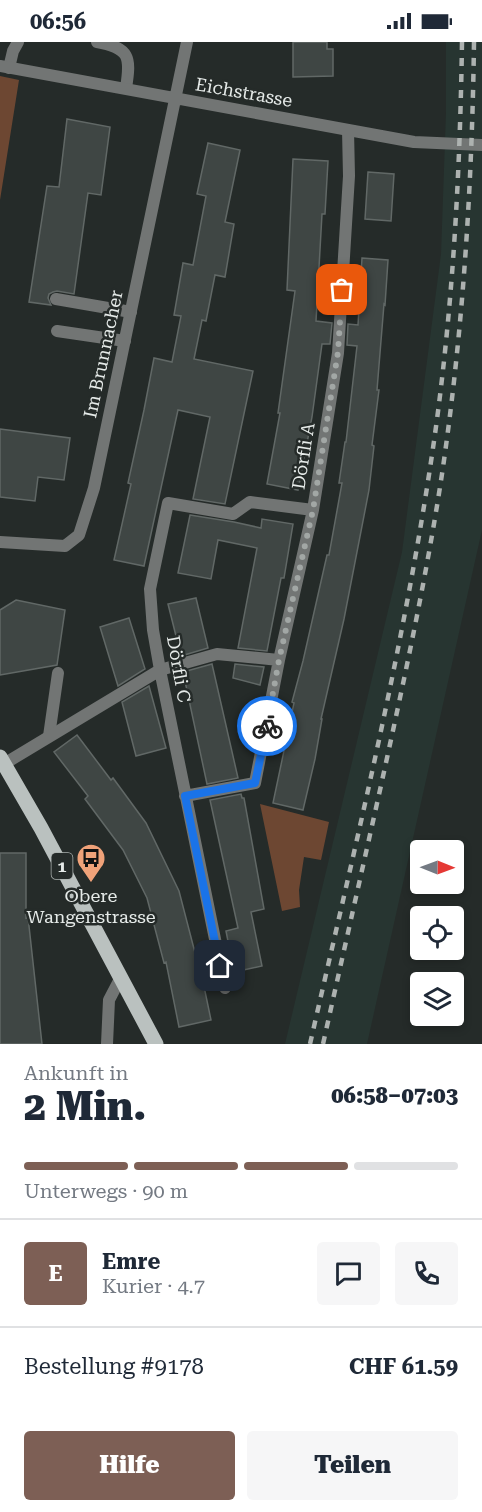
<!DOCTYPE html>
<html lang="de">
<head>
<meta charset="utf-8">
<style>
  :root { --surface:#fff; --page:#f6f6f7; --text:#1f2937; --muted:#747a83; --line:#e0e1e3; --accent:#7d5f55 }
  body { margin:0; font-family:"Roboto Serif",serif; background:var(--page); color:var(--text); height:100vh; display:flex; flex-direction:column; font-size:22px; white-space:nowrap }
  * { box-sizing:border-box; margin:0 }
  p { font-size:20px; color:var(--muted) }
  .icon { flex:none; width:33px; height:33px; fill:none; stroke:currentColor; stroke-width:2; stroke-linecap:round; stroke-linejoin:round }
  .map { position:relative; height:1002px; overflow:hidden }
  .drawer { display:flex; flex-direction:column; background:var(--surface); flex:1 }
  .drawer>* { flex:none }
  .needle { width:39px; rotate:91deg }
  .buttons { position:absolute; left:410px; top:798px; display:grid; gap:12px }
  .buttons a { display:grid; place-items:center; width:54px; height:54px; border-radius:6px; background:var(--surface); box-shadow:0 3px 9px #0003; font-size:30px }
  .pin { position:absolute; display:grid; place-items:center; width:51px; height:51px; color:#fff; margin:-26px; border-radius:12px; box-shadow:0 3px 9px #0006 }
  .courier { position:absolute; display:grid; place-items:center; width:60px; height:60px; margin:-30px; border:4px solid #1a73e8; border-radius:50%; background:#fff; color:#222; box-shadow:0 2px 8px #0007 }
  .head em { font-style:normal; font-weight:800 }
  .head div { display:flex; flex-direction:column-reverse }
  .head { display:flex; align-items:center; justify-content:space-between; height:102px; padding:0 24px }
  h1 { font-size:39px; font-weight:800; line-height:45px }
  .bar { display:grid; grid-template-columns:repeat(4,1fr); gap:9px 6px; align-content:center; height:72px; padding:0 24px }
  .bar i { height:8px; border-radius:4px; background:var(--line) }
  .bar .selected { background:var(--accent) }
  .bar p { grid-column:span 4 }
  .line { display:flex; align-items:center; gap:15px; padding:0 24px; border-top:2px solid var(--line) }
  .line div { flex:1 }
  .round { display:grid; place-items:center; flex:none; width:63px; height:63px; border-radius:6px; background:var(--page) }
  .primary-button { display:flex; gap:12px; margin-top:auto; padding:12px 24px }
  .primary-button a { flex:1; height:69px; border-radius:6px; background:var(--accent); color:#fff; font-size:24px; font-weight:800; line-height:69px; text-align:center }
  .primary-button a+a { background:var(--page); color:var(--text) }
  .status { display:flex; justify-content:space-between; align-items:center; height:42px; padding:0 30px; background:var(--surface); direction:ltr }
  .status svg { height:16px; fill:currentColor }
  .map>svg:first-child { display:block }
</style>
</head>
<body>
<div class="status"><b>06:56</b><svg viewBox="0 0 49 12"><path d="M0 12V9h3v3zM5 12V6h3v6zM10 12V3h3v9zM15 12V0h3v12zM26 1h20v11H26zM47 4h2v5h-2z"/></svg></div>
<div class="map">
<svg width="482" height="1002" viewBox="0 0 482 1002">
  <rect width="100%" height="100%" fill="#252b29"/>
  <!-- built -->
  <path fill="#273531" d="M 446,0 L 482,0 L 482,488 L 367,1002 L 285,1002 L 402,510 L 441,212 L 446,70 Z"/>
  <!-- green -->
  <path fill="#6d4732" d="M 0,34 L 19,38 L 0,158 Z
    M 260,762 L 329,780 L 321,818 L 304,815 L 299,848 L 300,865 L 282,869 Z"/>
  <!-- building -->
  <path fill="#3f4644" stroke="#616866" stroke-width="1.5" d="M 293,0 L 327,0 L 327,7 L 333,7 L 333,34 L 293,35 Z
    M 67,77 L 110,85 L 101,153 L 88,151 L 74,252 L 57,249 L 53,250 L 49,252 L 48,256 L 51,263 L 29,260 L 47,144 L 59,145 Z
    M 208,101 L 240,108 L 225,180 L 234,182 L 225,235 L 215,233 L 206,279 L 202,278 L 194,317 L 253,329 L 225,462 L 193,457 L 210,375 L 178,368 L 144,524 L 114,518 L 131,442 L 128,441 L 144,368 L 154,316 L 172,320 L 181,274 L 174,273 L 183,221 L 193,223 L 206,154 L 197,152 Z
    M 293,117 L 328,119 L 325,172 L 322,172 L 316,279 L 332,281 L 330,302 L 322,302 L 312,375 L 298,448 L 267,442 L 280,371 L 278,371 L 295,249 L 287,248 Z
    M 368,130 L 394,132 L 391,179 L 365,177 Z
    M 362,216 L 388,218 L 385,263 L 384,262 L 377,348 L 379,348 L 372,403 L 374,404 L 369,448 L 344,577 L 321,677 L 322,677 L 315,717 L 303,768 L 273,761 L 294,661 L 292,660 L 303,619 L 327,513 L 329,513 L 342,441 L 339,441 L 345,400 L 346,400 L 357,304 L 347,303 L 348,282 L 358,283 Z
    M 0,387 L 70,396 L 64,438 L 38,435 L 35,459 L 0,455 Z
    M 190,473 L 234,480 L 261,486 L 262,477 L 293,482 L 284,536 L 281,536 L 267,609 L 238,606 L 257,506 L 218,498 L 211,537 L 178,531 Z
    M 196,556 L 208,606 L 181,614 L 168,562 Z
    M 16,558 L 65,568 L 57,623 L 0,633 L 0,568 Z
    M 129,576 L 145,627 L 118,644 L 100,585 Z
    M 212,622 L 238,736 L 207,742 L 183,630 Z
    M 235,622 L 264,625 L 260,643 L 233,636 Z
    M 149,644 L 166,706 L 136,714 L 122,660 Z
    M 77,693 L 111,738 L 113,736 L 146,781 L 179,849 L 200,930 L 201,930 L 211,978 L 179,985 L 166,920 L 164,921 L 147,856 L 123,808 L 85,757 L 88,754 L 54,710 Z
    M 241,752 L 242,756 L 244,756 L 264,867 L 251,870 L 262,924 L 234,930 L 226,889 L 238,886 L 210,758 Z
    M 0,811 L 26,811 L 26,876 L 28,875 L 42,1002 L 0,1002 Z"/>
  <g fill="none" stroke-linecap="round" stroke-linejoin="round">
    <!-- lane -->
    <path stroke="#727574" stroke-width="12" d="M 97,0 C 130,6 131,15 126,46
      M 9,26 L 13,9 L 18,0
      M 56,257 L 131,270
      M 57,289 L 125,299
      M 49,694 L 58,631
      M 107,1002 L 109,958 L 121,935"/>
    <!-- street -->
    <path stroke="#727574" stroke-width="12" d="M 0,24 L 414,100 L 482,103
      M 0,500 L 65,504 L 79,493 L 94,446 L 187,0
      M 4,722 L 160,628 L 217,612 L 279,618
      M 185,754 L 255,741 L 279,618 L 313,468 L 338,311 L 349,134 L 348,88
      M 225,946 L 160,628 L 153,588 L 150,547 L 168,461 L 233,472 L 250,460 L 313,468"/>
    <!-- primary -->
    <path stroke="#bac1bf" stroke-width="15" d="M 0,715 L 41,786 L 156,1002"/>
    <!-- rail -->
    <path stroke="#adb2b0" stroke-width="4.5" stroke-dasharray="8 8" stroke-linecap="butt" d="M 310,1002 C 356,800 406,598 435,392 C 453,262 460,131 462,0
      M 323,1002 C 342,917 361,833 380,748 C 403,643 426,538 442,432 C 463,289 472,145 474,0"/>
  </g>
  <g fill="none" stroke-linecap="round" stroke-linejoin="round">
    <!-- done -->
    <path stroke="#a2a7a5" stroke-width="6" stroke-dasharray="0 10.8" d="M 267,684 L 279,618 L 313,468 L 338,310 L 342,248"/>
    <!-- route -->
    <path stroke="#1a73e8" stroke-width="8" d="M 220,924 L 185,754 L 255,741 L 267,684"/>
  </g>
  <!-- icons -->
  <defs>
    <g id="bus-pin" transform="scale(1.5)"><path d="M0 17L-7.5 6A9.5 9.5 0 1 1 7.5 6Z" fill="#f0a279" stroke="#252b29"/><path d="M-5-6H5V4H4V6H2V4H-2V6H-4V4H-5ZM-3.5-4V0h7V-4ZM-3.5 1.2v1.5H-2V1.2ZM2 1.2v1.5H3.5V1.2Z" fill="#111"/></g>
  </defs>
  <g fill-rule="evenodd">
    <use href="#bus-pin" x="91" y="816"/>
  </g>
  <g text-anchor="middle" dominant-baseline="central" stroke-width="5" stroke-linejoin="round" paint-order="stroke">
    <!-- shield labels -->
    <rect fill="#252b29" stroke="#abb1af" stroke-width="1.5" x="51.5" y="811" width="21" height="26" rx="4.5"/>
    <g font-size="16" font-weight="bold" fill="#e5eae8">
      <text x="62" y="824">1</text>
    </g>
    <!-- street labels -->
    <g font-size="18" fill="#e5eae8" stroke="#252b29">
      <text transform="translate(244 50) rotate(10)">Eichstrasse</text>
      <text transform="translate(103 312) rotate(-78)">Im Brunnacher</text>
      <text transform="translate(303 414) rotate(-81)">Dörfli A</text>
      <text transform="translate(179 627) rotate(80)">Dörfli C</text>
    </g>
    <!-- poi labels -->
    <g font-size="18" fill="#e5eae8" stroke="#252b29">
      <text x="91" y="853">Obere<tspan x="91" dy="21">Wangenstrasse</tspan></text>
    </g>
  </g>
</svg>
<div class="buttons">
<a><svg class="needle" viewBox="-14 -14 28 28"><path d="M0-13l5 13h-10z" fill="#e53935"/><path d="M0 13l5-13h-10z" fill="#747a83"/></svg></a>
<a><svg class="icon" aria-label="locate" viewBox="0 0 24 24"><circle cx="12" cy="12" r="6"/><path d="M12 2v4M12 18v4M2 12h4M18 12h4"/></svg></a>
<a><svg class="icon" aria-label="layers" viewBox="0 0 24 24"><path d="M12 4l9 5-9 5-9-5zM3 14l9 5 9-5"/></svg></a>
</div>
<div class="pin" style="left:342px;top:248px;background:#ea580c"><svg class="icon" aria-label="bag" viewBox="0 0 24 24"><path d="M5 8h14l-1 12H6zM9 8a3 3 0 0 1 6 0"/></svg></div>
<div class="pin" style="left:220px;top:924px;background:#1f2937"><svg class="icon" aria-label="home" viewBox="0 0 24 24"><path d="M3 11l9-7 9 7M6 9v11h12V9"/></svg></div>
<div class="courier" style="left:267px;top:684px"><svg class="icon" aria-label="bike" viewBox="0 0 24 24"><circle cx="6" cy="16" r="4"/><circle cx="18" cy="16" r="4"/><path d="M6 16l4-8h5l3 8M10 8l3 8H6M13 5h3"/></svg></div>
</div>
<section class="drawer">
<div class="head"><div><h1>2 Min.</h1><p>Ankunft in</p></div><em>06:58–07:03</em></div>
<div class="bar"><i class="selected"></i><i class="selected"></i><i class="selected"></i><i></i><p>Unterwegs · 90 m</p></div>
<div class="line" style="height:108px"><b class="round" style="background:var(--accent);color:#fff">E</b><div><b>Emre</b><p>Kurier · 4.7</p></div><a class="round"><svg class="icon" aria-label="chat" viewBox="0 0 24 24"><path d="M4 5h16v11H9l-5 4z"/></svg></a><a class="round"><svg class="icon" aria-label="phone" viewBox="0 0 24 24"><path d="M5 4h4l2 5-3 2q2 4 5 5l2-3 5 2v4C11 20 4 13 5 4z"/></svg></a></div>
<div class="line" style="height:78px"><div>Bestellung #9178</div><b>CHF 61.59</b></div>
<div class="primary-button"><a>Hilfe</a><a>Teilen</a></div>
</section>
</body>
</html>
